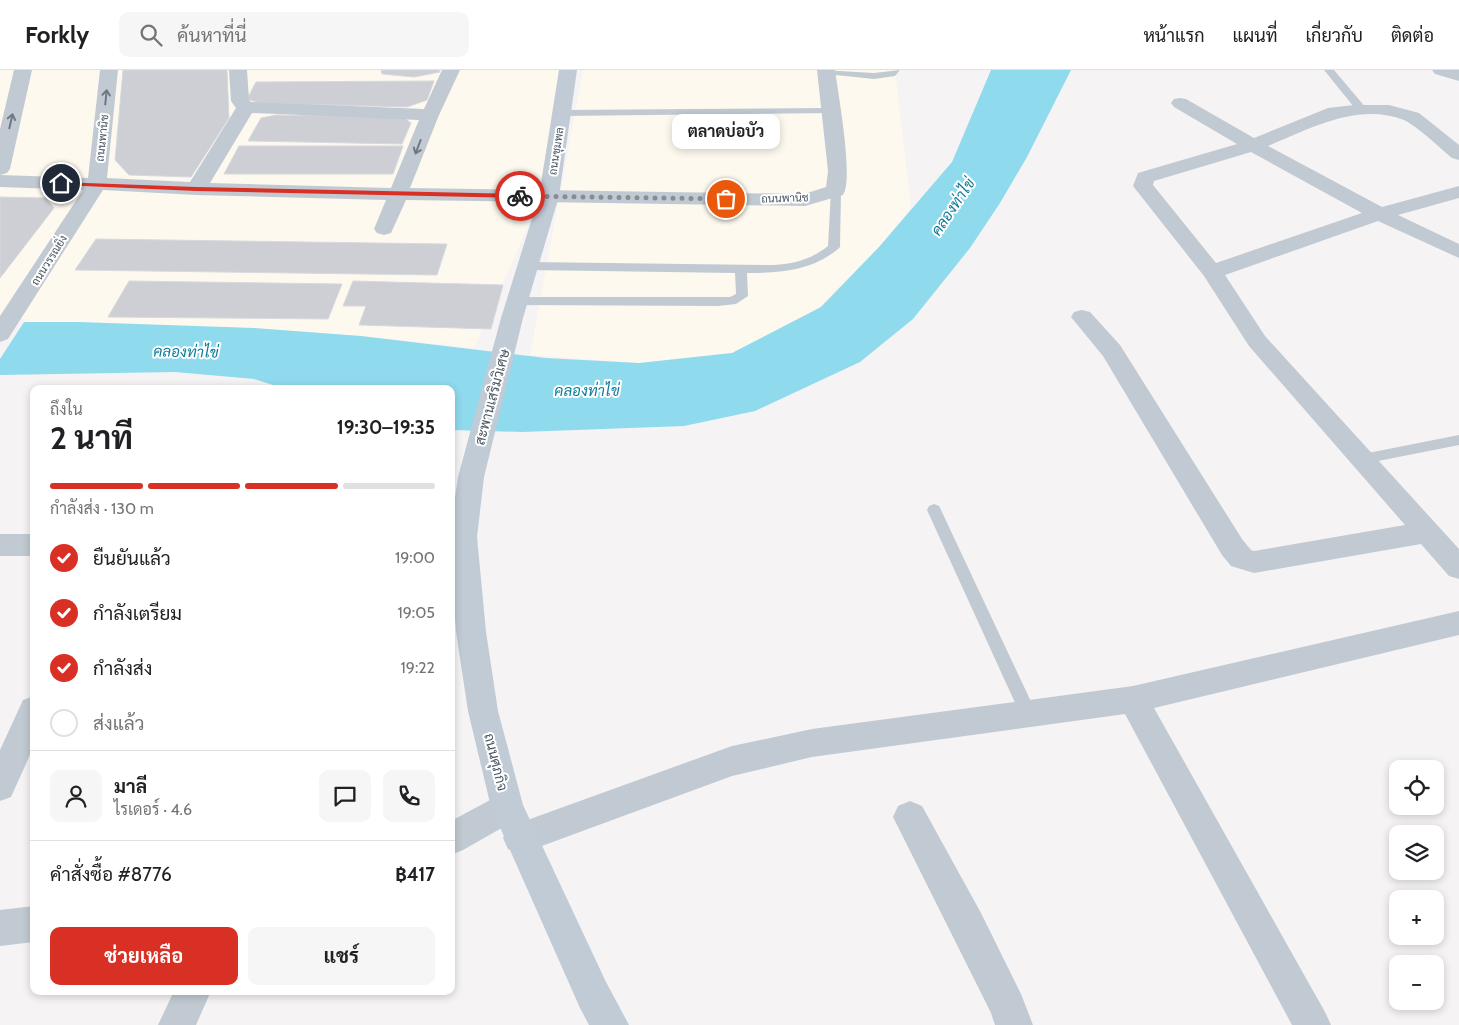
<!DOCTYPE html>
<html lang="th">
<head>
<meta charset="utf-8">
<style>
  :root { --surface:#fff; --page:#f6f6f6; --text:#202124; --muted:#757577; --line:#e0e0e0; --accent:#d93025 }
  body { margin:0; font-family:Cabin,Sarabun,sans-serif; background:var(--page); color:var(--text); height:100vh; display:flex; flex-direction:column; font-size:19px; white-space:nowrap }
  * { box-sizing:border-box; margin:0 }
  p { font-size:16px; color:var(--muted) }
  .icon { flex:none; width:28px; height:28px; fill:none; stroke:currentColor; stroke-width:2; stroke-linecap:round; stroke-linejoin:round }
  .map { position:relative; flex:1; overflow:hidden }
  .sheet { position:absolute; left:30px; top:315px; width:425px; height:610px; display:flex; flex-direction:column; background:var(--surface); border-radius:10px; box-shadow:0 2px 8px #0003 }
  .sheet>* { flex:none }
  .buttons { position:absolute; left:1389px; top:690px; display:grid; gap:10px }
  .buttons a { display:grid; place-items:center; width:55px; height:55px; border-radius:10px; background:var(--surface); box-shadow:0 2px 8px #0003; font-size:25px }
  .pin { position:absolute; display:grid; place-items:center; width:42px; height:42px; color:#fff; margin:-21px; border:2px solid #fff; border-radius:50%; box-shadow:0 1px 5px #0007 }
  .courier { position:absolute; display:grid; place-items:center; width:50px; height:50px; margin:-25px; border:4px solid #d93025; border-radius:50%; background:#fff; color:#222; box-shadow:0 1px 6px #0007 }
  .bubble { position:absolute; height:35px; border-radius:10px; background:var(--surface); box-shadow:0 2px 8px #0003; font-size:16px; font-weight:700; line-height:35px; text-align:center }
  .overview em { font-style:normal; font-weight:700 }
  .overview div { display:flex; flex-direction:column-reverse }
  .overview { display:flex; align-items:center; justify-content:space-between; height:85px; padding:0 20px }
  h1 { font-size:32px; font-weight:700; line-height:38px }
  .bar { display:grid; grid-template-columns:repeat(4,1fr); gap:8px 5px; align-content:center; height:60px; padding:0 20px }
  .bar i { height:6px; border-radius:4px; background:var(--line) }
  .bar .on { background:var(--accent) }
  .bar p { grid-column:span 4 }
  .line { display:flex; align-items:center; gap:12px; padding:0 20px; border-top:1px solid var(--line) }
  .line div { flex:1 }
  .round { display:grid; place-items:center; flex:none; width:52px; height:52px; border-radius:10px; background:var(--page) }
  ol { padding:0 20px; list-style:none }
  li { display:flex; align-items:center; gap:15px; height:55px }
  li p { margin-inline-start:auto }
  li .icon { padding:5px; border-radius:50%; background:var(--accent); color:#fff; stroke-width:4 }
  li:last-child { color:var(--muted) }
  li i { width:28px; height:28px; border:2px solid var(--line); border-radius:50% }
  .cta { display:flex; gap:10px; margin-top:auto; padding:10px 20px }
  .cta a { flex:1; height:58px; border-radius:10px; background:var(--accent); color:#fff; font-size:20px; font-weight:700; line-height:58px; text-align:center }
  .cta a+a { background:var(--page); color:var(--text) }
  header { display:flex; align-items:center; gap:30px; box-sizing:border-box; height:70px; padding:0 25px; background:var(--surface); border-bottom:1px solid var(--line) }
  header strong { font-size:24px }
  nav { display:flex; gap:28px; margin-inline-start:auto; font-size:18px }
  .search { width:350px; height:45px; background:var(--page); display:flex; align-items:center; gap:12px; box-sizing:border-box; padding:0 18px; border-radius:10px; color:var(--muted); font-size:19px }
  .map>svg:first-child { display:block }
</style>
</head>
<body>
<header>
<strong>Forkly</strong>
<div class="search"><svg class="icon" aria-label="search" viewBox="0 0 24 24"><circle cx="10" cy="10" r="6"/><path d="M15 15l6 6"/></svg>ค้นหาที่นี่</div>
<nav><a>หน้าแรก</a><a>แผนที่</a><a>เกี่ยวกับ</a><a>ติดต่อ</a></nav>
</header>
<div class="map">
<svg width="1459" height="955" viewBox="0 0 1459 955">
  <rect width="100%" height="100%" fill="#f5f3f3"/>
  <!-- commercial -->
  <path fill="#fdf9ef" d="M 0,0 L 563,0 L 534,143 L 474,278 L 361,266 L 254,258 L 78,252 L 0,252 Z
    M 583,0 L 895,0 L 911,138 L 879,177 L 816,240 L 732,283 L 639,293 L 530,285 Z"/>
  <!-- water -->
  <path fill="#90daee" d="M 991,0 L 1071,0 L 1027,87 L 1000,133 L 970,178 L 913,249 L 860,292 L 755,341 L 684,356 L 522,362 L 451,360 L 451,319 L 286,319 L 254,309 L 175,302 L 0,305 L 0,252 L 78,252 L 254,258 L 361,266 L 546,288 L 639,293 L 732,283 L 821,237 L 879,177 L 952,92 Z"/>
  <!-- pier -->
  <path fill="#f5f3f3" d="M 0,249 L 26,249 L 0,289 Z"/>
  <!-- building -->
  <path fill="#cdcfd5" stroke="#d7d9de" d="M 123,0 L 227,0 L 229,48 L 191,107 L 129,105 L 115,90 Z
    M 381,0 L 439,0 L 440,2 L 414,7 L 382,4 Z
    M 434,11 L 427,30 L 407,37 L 259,33 L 247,29 L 256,12 Z
    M 276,45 L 403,47 L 411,53 L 402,74 L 248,71 L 261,48 Z
    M 239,76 L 403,76 L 393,104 L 224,104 Z
    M 0,127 L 46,128 L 54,138 L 0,208 Z
    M 96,169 L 447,174 L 437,205 L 75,200 Z
    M 129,211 L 342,214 L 328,249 L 108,247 Z
    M 353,211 L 503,215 L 491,259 L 359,255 L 366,236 L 343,236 Z"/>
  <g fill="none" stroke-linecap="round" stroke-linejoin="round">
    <!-- lane -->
    <path fill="#c1cad2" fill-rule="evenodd" d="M 822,0 L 874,3 L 900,0 L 895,6 L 874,9 L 826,4 L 823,3 Z
      M 1324,0 L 1334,0 L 1366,38 L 1366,42 L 1358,42 Z
      M 831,38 L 836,41 L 835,43 L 561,46 L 556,43 L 561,40 Z
      M 836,118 L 841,121 L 840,177 L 838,179 C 811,201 781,203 747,203 L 748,226 L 736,234 L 718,236 L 517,235 L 511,231 L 517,227 L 730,227 L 736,224 L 735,203 L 529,200 L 523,196 L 529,192 L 766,195 C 790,195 809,191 828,176 L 831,121 Z
      M 1459,365 L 1459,375 L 1363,394 L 1358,393 L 1356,389 L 1358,385 L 1363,384 Z
      M 934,434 L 939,436 L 941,440 L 1034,638 L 1036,643 L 1034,648 L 1028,651 L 1022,648 L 927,440 L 929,436 Z"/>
    <!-- street -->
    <path fill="#c1cad2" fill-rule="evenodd" d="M 14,0 L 32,0 L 10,99 L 7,103 L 0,105 L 0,59 Z
      M 100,0 L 118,0 L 107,108 L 190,112 L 236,38 L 231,31 L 229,0 L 247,0 L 249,30 L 251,32 L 424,39 L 442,0 L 460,0 L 439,45 L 410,118 L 804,124 L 826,117 L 828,101 L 817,0 L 835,0 C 838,23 854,109 843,125 L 805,136 L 406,130 L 391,163 L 384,165 L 377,163 L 374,159 L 386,130 L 196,125 L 103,120 L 8,269 L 0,272 L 0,246 L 83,120 L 0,117 L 0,105 L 88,108 ZM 252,43 L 419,50 L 391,118 L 210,113 Z
      M 1432,0 L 1459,0 L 1459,11 L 1435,4 Z
      M 1180,28 L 1186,29 L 1254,68 L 1328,38 L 1354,35 L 1389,35 L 1419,43 L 1459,75 L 1459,90 L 1452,88 C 1440,78 1417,56 1404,50 C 1358,32 1309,59 1268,76 L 1382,137 L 1459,116 L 1459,128 L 1398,145 L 1459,174 L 1459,188 L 1378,151 L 1225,205 L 1265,266 L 1459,479 L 1459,509 L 1449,506 L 1421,474 L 1254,503 L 1231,496 L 1222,485 L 1103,286 L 1071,247 L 1074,242 L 1082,240 L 1090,242 L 1120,275 L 1242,469 L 1251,480 L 1254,481 L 1405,455 L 1249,276 L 1204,206 L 1133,116 L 1138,103 L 1237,74 L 1174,37 L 1171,33 L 1174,29 ZM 1251,82 L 1362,143 L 1216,193 L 1153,115 L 1154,111 Z
      M 0,464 L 34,464 L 34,486 L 0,486 Z
      M 1459,541 L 1459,565 L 1154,638 L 1325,942 L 1331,955 L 1292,955 L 1125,644 L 812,687 L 732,706 L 520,784 L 508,779 L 503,768 L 508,757 L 732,676 L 812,659 L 1133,616 Z
      M 34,626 L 34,676 L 11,727 L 0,731 L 0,680 L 23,630 Z
      M 507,721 L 519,726 L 523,737 L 519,748 L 463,780 L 451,785 L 451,751 Z
      M 910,731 L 922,736 L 981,843 L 1021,924 L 1033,955 L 995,955 L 991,943 L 893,747 L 898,736 Z
      M 34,836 L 34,872 L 0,876 L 0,840 Z
      M 174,921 L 211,921 L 196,955 L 158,955 Z"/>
    <!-- secondary -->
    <path fill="#c1cbd6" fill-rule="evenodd" d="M 559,0 L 577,0 L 559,126 L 523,248 L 484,407 L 477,467 L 486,562 L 498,641 L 523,735 L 606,912 L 629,955 L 589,955 L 580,938 L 491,737 L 468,641 L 456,562 L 451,493 L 451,454 L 458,407 L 501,248 L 539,126 Z"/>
  </g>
  <!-- one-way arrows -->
  <defs><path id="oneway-shaft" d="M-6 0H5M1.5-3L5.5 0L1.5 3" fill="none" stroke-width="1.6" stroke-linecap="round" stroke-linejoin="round" transform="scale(1.25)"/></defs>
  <g stroke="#6e7983">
    <use href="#oneway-shaft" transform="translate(106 27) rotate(-84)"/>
    <use href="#oneway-shaft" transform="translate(11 51) rotate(-77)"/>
    <use href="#oneway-shaft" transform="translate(418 77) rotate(111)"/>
  </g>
  <!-- route -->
  <path fill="#d93025" d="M 59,112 L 196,117 L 520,124 L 523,126 L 520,128 L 196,121 L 61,115 Z"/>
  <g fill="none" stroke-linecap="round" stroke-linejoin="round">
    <!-- done -->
    <path stroke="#868d94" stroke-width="5" stroke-dasharray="0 9" d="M 520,126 L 726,129"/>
  </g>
  <g text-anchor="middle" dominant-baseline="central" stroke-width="4" stroke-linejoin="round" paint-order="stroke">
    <!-- far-street labels -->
    <g font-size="11" fill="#4a5661" stroke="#fff">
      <text transform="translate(102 68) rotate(-84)">ถนนพานิช</text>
      <text transform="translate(556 81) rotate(-81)">ถนนชุมพล</text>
      <text transform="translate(785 128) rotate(-2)">ถนนพานิช</text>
      <text transform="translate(49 190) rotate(-58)">ถนนวรรณยิ่ง</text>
    </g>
    <!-- street labels -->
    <g font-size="14" fill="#4a5661" stroke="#fff">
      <text transform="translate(492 327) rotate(-75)">สะพานเสริมวิเศษ</text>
      <text transform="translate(496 692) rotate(76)">ถนนศุภกิจ</text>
    </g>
    <!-- water labels -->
    <g font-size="15" font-style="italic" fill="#0c7c9b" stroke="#fff">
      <text transform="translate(953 137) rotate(-56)">คลองท่าไข่</text>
      <text transform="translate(186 282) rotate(1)">คลองท่าไข่</text>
      <text x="587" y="321">คลองท่าไข่</text>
    </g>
  </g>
</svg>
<div class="buttons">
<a><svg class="icon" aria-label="locate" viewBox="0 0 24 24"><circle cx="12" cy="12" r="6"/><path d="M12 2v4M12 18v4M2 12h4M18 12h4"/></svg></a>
<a><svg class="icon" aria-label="layers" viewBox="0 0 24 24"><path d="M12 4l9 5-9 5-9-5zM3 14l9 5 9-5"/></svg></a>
<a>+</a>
<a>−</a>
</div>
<div class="pin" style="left:726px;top:129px;background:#ea580c"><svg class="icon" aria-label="bag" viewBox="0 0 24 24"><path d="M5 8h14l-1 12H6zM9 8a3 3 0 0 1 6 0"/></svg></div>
<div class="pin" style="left:61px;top:113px;background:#1f2937"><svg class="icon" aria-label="home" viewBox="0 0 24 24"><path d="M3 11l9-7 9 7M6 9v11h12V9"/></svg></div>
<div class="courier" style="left:520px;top:126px"><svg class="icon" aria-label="bike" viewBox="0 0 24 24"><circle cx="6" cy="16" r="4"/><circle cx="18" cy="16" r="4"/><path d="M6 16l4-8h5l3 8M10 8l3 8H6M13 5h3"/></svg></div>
<div class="bubble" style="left:672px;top:44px;width:108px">ตลาดบ่อบัว</div>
<section class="sheet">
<div class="overview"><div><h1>2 นาที</h1><p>ถึงใน</p></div><em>19:30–19:35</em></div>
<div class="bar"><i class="on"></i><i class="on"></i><i class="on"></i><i></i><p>กำลังส่ง · 130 m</p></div>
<ol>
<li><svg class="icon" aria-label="check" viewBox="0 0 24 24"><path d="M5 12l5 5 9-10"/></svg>ยืนยันแล้ว<p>19:00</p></li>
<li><svg class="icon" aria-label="check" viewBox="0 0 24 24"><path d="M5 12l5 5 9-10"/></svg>กำลังเตรียม<p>19:05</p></li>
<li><svg class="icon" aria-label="check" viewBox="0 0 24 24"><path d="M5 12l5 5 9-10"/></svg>กำลังส่ง<p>19:22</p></li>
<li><i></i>ส่งแล้ว</li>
</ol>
<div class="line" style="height:90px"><a class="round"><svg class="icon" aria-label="person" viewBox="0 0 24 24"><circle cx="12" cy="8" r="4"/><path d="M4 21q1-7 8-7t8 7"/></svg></a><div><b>มาลี</b><p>ไรเดอร์ · 4.6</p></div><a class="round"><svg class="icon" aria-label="chat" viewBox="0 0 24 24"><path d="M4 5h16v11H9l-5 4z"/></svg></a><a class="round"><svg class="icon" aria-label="phone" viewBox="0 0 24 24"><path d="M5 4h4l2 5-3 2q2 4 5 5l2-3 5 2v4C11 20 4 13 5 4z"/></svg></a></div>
<div class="line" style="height:65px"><div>คำสั่งซื้อ #8776</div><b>฿417</b></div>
<div class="cta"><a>ช่วยเหลือ</a><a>แชร์</a></div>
</section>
</div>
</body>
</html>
